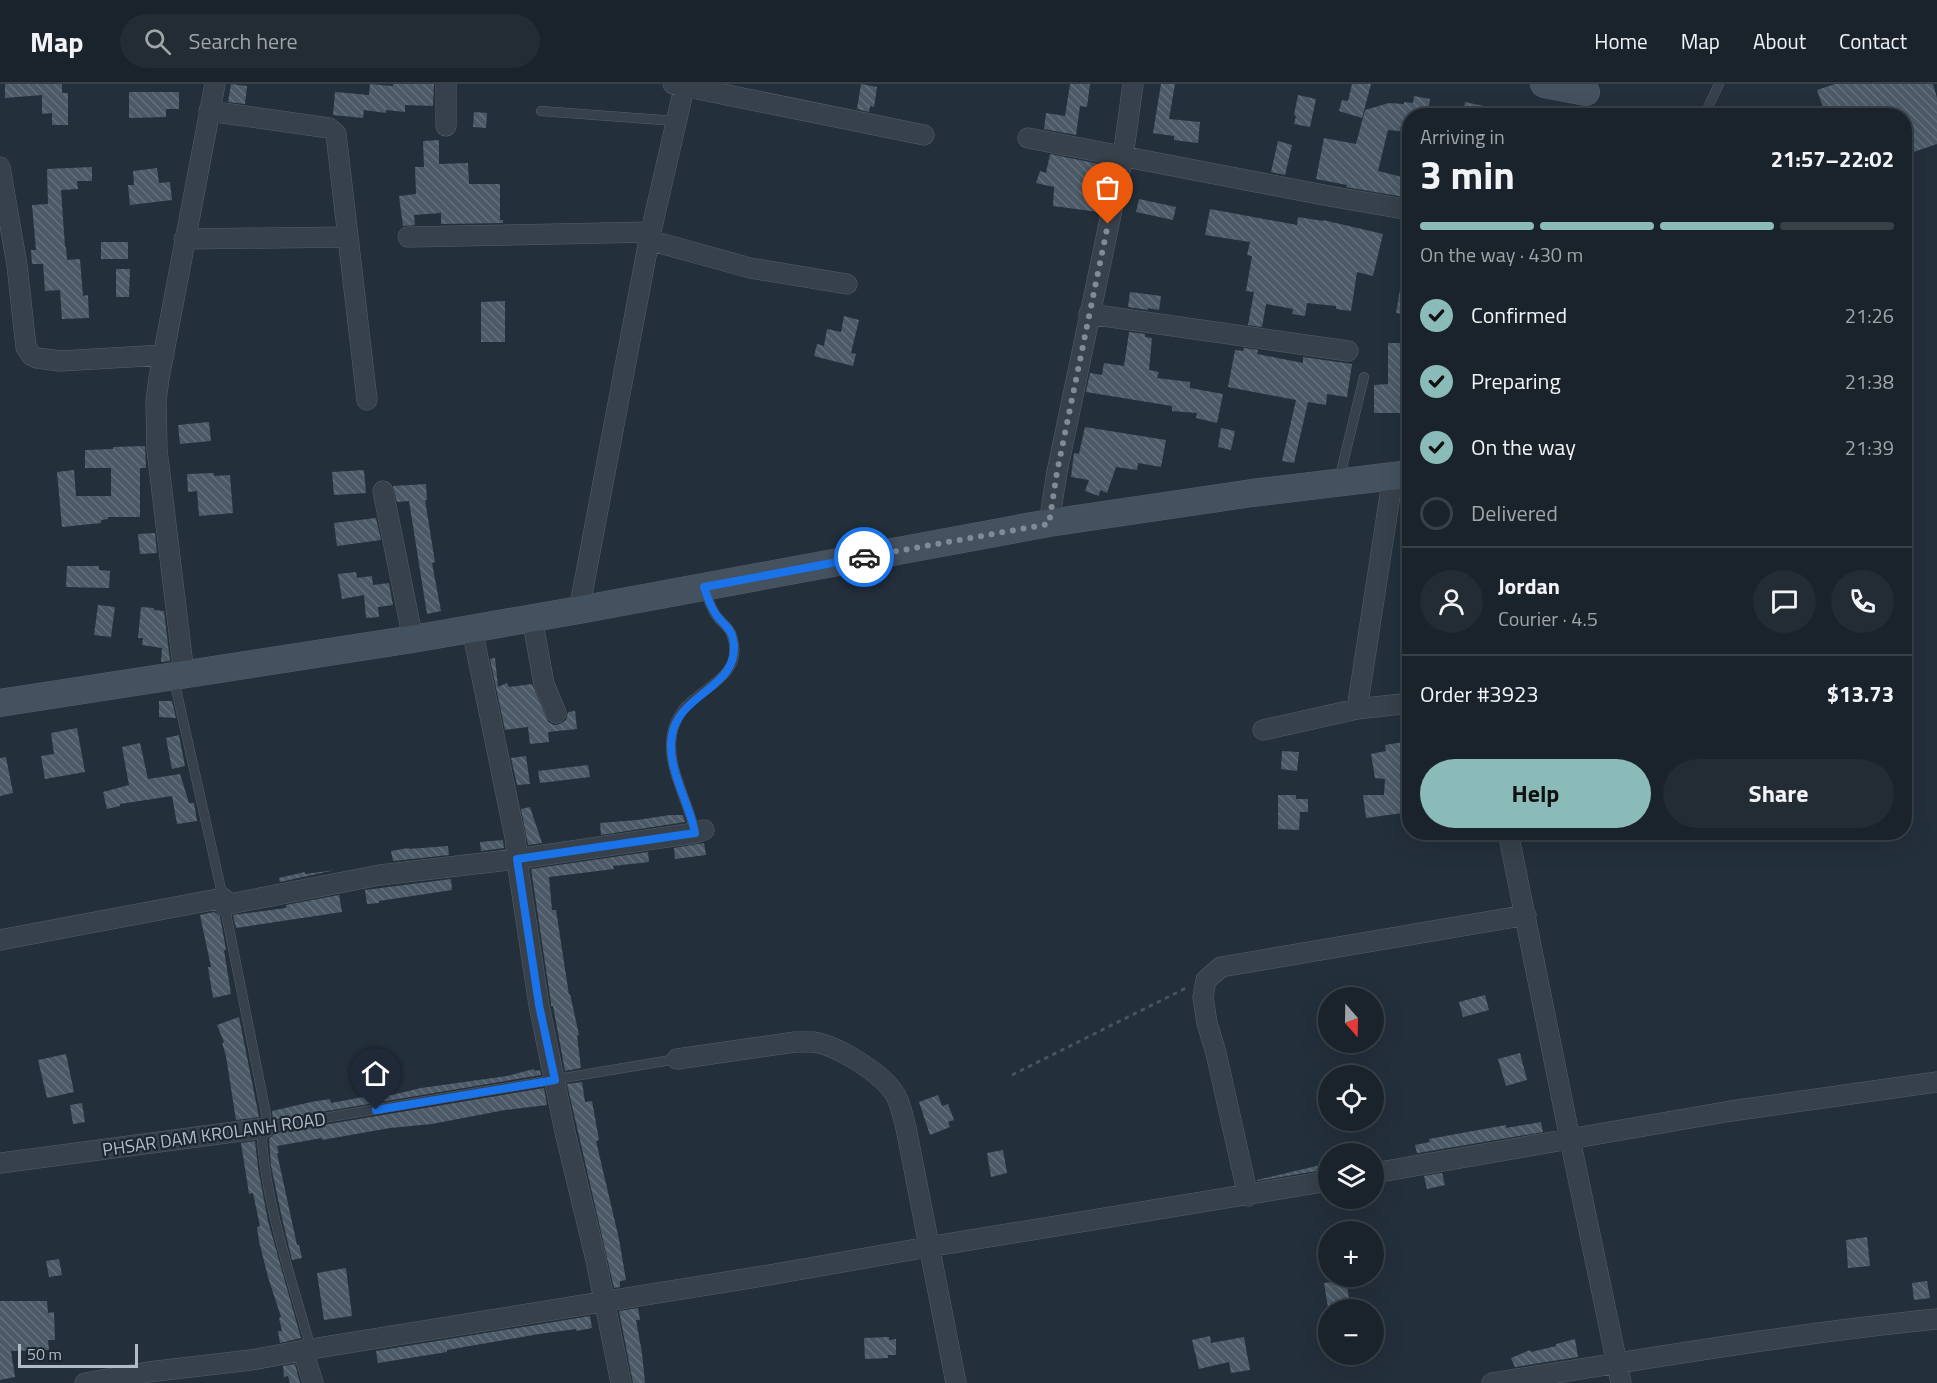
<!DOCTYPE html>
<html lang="en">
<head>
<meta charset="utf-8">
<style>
  :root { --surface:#1a232c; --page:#232b34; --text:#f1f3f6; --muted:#9fa4a9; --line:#384048; --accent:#8bbbb9 }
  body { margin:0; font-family:"Titillium Web",sans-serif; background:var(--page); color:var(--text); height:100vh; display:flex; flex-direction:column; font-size:22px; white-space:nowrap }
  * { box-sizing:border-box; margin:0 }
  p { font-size:20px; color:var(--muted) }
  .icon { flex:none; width:33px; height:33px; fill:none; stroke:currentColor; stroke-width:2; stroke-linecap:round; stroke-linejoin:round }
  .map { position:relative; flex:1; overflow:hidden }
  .panel { position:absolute; left:1402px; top:24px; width:510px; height:732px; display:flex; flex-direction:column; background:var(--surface); border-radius:24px; box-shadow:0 6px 24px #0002,0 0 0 2px var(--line) }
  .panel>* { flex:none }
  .needle { width:39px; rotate:160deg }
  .tools { position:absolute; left:1318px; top:903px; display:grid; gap:12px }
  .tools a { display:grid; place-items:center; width:66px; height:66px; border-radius:50%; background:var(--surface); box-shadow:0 6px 24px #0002,0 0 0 2px var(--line); font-size:30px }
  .scale { position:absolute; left:18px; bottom:15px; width:120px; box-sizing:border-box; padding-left:6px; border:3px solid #b2bcc7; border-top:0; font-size:16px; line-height:21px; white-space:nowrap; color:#b2bcc7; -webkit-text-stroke:4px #1c2630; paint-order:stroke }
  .pin { position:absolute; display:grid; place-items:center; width:51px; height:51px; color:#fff; margin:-62px -26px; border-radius:50% 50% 50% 0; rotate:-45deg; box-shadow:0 0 6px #0007 }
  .pin .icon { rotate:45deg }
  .courier { position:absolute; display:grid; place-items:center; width:60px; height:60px; margin:-30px; border:4px solid #1a73e8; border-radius:50%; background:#fff; color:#222; box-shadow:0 2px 8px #0007 }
  .head em { font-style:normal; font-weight:700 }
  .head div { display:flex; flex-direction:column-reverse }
  .head { display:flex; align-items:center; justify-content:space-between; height:102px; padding:0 18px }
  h1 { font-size:39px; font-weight:700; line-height:45px }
  .bar { display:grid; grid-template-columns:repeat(4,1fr); gap:9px 6px; align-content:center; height:72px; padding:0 18px }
  .bar i { height:8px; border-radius:4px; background:var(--line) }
  .bar .active { background:var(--accent) }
  .bar p { grid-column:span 4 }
  .line { display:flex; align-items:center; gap:15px; padding:0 18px; border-top:2px solid var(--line) }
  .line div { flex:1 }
  .round { display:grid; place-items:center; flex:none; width:63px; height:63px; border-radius:32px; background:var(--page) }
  ol { padding:0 18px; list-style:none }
  li { display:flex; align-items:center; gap:18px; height:66px }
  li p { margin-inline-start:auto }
  li .icon { padding:6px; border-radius:50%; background:var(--accent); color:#111; stroke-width:4 }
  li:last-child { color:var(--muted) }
  li i { width:33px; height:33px; border:3px solid var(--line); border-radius:50% }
  .cta { display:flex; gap:12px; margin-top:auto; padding:12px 18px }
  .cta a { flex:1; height:69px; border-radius:36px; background:var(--accent); color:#111; font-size:24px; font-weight:700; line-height:69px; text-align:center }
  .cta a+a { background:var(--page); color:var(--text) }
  header { display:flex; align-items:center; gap:36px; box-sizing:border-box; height:84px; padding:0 30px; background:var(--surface); border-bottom:2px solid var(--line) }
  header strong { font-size:28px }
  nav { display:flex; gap:33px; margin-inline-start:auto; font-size:21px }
  .search { width:420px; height:54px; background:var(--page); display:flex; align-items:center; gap:15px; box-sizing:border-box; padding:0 21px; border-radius:33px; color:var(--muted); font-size:22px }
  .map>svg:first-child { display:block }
</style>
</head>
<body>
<header>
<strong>Map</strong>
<div class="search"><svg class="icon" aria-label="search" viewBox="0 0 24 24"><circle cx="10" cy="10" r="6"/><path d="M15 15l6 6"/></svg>Search here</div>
<nav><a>Home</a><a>Map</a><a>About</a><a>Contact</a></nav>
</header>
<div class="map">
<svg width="1937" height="1299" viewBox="0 0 1937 1299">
  <defs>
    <pattern id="building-back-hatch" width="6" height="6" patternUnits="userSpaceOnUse" patternTransform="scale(1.5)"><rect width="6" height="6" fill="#4c5a67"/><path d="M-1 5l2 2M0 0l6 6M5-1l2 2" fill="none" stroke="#63707b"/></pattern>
  </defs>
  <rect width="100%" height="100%" fill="#232f3b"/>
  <!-- building -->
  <path fill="url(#building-back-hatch)" d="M 5,0 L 62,0 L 62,9 L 68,9 L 68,41 L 52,41 L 52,29 L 42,30 L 42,11 L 5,14 Z
    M 231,0 L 247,2 L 245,20 L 228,18 Z
    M 370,0 L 393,2 L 393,0 L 434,0 L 433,22 L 405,21 L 405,28 L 386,26 L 386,29 L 364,26 L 363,34 L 333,31 L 335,8 L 369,11 Z
    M 861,0 L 877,3 L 874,23 L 870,22 L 869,28 L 857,25 Z
    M 1070,0 L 1090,0 L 1087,23 L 1080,22 L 1076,51 L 1044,45 L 1046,29 L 1065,32 Z
    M 1161,0 L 1175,0 L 1169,35 L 1200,38 L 1198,59 L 1174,56 L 1174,52 L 1153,49 Z
    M 1352,0 L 1371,0 L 1362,34 L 1339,27 L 1342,16 L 1348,17 Z
    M 1835,0 L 1933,0 L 1937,14 L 1937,60 L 1905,71 L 1905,32 L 1826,32 L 1817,6 Z
    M 129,8 L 179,8 L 179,25 L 166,25 L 166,33 L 129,34 Z
    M 1298,11 L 1316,15 L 1310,43 L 1294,40 L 1296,32 L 1294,31 Z
    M 1414,12 L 1430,15 L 1429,22 L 1445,24 L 1445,32 L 1410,32 L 1410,48 L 1388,46 L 1378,87 L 1410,95 L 1410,114 L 1346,103 L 1347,101 L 1316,95 L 1324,54 L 1356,60 L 1365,26 L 1389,19 L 1404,20 L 1404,18 L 1413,19 Z
    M 1465,18 L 1502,26 L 1502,32 L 1462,32 Z
    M 474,28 L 487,29 L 486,44 L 473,43 Z
    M 439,56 L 439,80 L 468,79 L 469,100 L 500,100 L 500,136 L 503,136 L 503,139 L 441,140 L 441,129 L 414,131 L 415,141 L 403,142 L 399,112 L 416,110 L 415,83 L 424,83 L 423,57 Z
    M 1278,57 L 1292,61 L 1285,91 L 1271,88 Z
    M 1050,70 L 1109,82 L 1099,128 L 1053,122 L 1054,103 L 1036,99 L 1040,87 L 1046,89 Z
    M 92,83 L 92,97 L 77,97 L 78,105 L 61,106 L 65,163 L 66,163 L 67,176 L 80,175 L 83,212 L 88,211 L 89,234 L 62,235 L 60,206 L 45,207 L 43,180 L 32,180 L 31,166 L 36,166 L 32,121 L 48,120 L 47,85 Z
    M 157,84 L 159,99 L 170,98 L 172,116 L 130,121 L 128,101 L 134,101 L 133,87 Z
    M 1139,115 L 1176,123 L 1173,136 L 1136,128 Z
    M 1210,125 L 1297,141 L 1298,133 L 1323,137 L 1323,136 L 1383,150 L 1373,192 L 1357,188 L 1351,227 L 1336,225 L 1336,222 L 1307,219 L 1305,232 L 1292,230 L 1293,225 L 1266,220 L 1262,243 L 1248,241 L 1254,208 L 1246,207 L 1252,172 L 1247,171 L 1250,158 L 1205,151 Z
    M 101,158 L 128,158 L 128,175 L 101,175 Z
    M 116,185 L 130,185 L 129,213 L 116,213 Z
    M 1403,188 L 1410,189 L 1410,231 L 1396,229 Z
    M 1130,208 L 1161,212 L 1159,226 L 1148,224 L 1148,226 L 1128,223 Z
    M 505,217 L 505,258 L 481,258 L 481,218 Z
    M 844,232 L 859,236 L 851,269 L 856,270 L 853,282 L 814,272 L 817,260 L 824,262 L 827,245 L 841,248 Z
    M 1129,248 L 1145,250 L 1145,253 L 1152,254 L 1149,286 L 1159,288 L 1157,294 L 1190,298 L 1190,304 L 1223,310 L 1217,339 L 1196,334 L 1197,329 L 1172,327 L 1172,322 L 1086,308 L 1090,289 L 1102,291 L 1104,279 L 1124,282 Z
    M 1388,259 L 1410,259 L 1410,279 L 1401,279 L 1401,329 L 1374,329 L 1374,301 L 1388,300 Z
    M 1244,264 L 1258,266 L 1257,270 L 1303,279 L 1303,273 L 1352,280 L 1347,313 L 1327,310 L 1326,321 L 1308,318 L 1294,379 L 1282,377 L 1296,316 L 1228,303 L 1235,266 L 1243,267 Z
    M 209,338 L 211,357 L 180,360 L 178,341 Z
    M 1085,343 L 1166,356 L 1161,383 L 1138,379 L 1137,386 L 1116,383 L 1107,409 L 1100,406 L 1099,412 L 1085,407 L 1089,396 L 1071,393 L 1074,369 L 1079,370 Z
    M 1221,344 L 1235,347 L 1231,366 L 1218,363 Z
    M 145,362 L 146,384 L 140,384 L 140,433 L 108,433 L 108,435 L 101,436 L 101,439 L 62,443 L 57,388 L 74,386 L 76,412 L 111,412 L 111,384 L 85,384 L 85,366 L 113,365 L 113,363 Z
    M 364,386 L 366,409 L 334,411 L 332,388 Z
    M 214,389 L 214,392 L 230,391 L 233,429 L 199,432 L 197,407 L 188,408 L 187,390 Z
    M 426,400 L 427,416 L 425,416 L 435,478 L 432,479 L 441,527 L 427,530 L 409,417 L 397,418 L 393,402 Z
    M 376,434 L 381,456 L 337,462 L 334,439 Z
    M 155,449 L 157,469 L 140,470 L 138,450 Z
    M 67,482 L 99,482 L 99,486 L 110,487 L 109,504 L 66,503 Z
    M 356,488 L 357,494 L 372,492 L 373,501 L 389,499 L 393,521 L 378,523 L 379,533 L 366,534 L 364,511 L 342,515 L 338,490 Z
    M 98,521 L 115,523 L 111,553 L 94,551 Z
    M 141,523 L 154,524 L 154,526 L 164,527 L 170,577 L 161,578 L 162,564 L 142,561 L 143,554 L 138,554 Z
    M 495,574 L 498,603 L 507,599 L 509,603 L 532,600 L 548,638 L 554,641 L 560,640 L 566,636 L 568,628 L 575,627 L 577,645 L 548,648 L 549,658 L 530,660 L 528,643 L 505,646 L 490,575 Z
    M 159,617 L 172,617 L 176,634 L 159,633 Z
    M 77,644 L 85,688 L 45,695 L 41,672 L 54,670 L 51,649 Z
    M 179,651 L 185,682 L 172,685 L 166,654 Z
    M 1410,657 L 1410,728 L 1366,734 L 1363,711 L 1384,711 L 1385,695 L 1375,694 L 1371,670 L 1386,667 L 1385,661 Z
    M 140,659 L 148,695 L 180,690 L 189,719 L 194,719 L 197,737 L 177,740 L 172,712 L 120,720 L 120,722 L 107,725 L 103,708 L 129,701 L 122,663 Z
    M 1282,667 L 1299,668 L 1297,687 L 1281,685 Z
    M 526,672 L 530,700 L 517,701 L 511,674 Z
    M 6,673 L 13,709 L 0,712 L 0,674 Z
    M 588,681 L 590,693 L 540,699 L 538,687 Z
    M 1278,711 L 1296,711 L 1296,715 L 1308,715 L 1308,728 L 1300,728 L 1299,746 L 1278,745 Z
    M 530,723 L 542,759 L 550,758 L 528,761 L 521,725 Z
    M 670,731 L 683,731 L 685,738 L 601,751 L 600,739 L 637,736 Z
    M 503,756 L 504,764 L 481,767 L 480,758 Z
    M 704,759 L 706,771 L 675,775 L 674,764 Z
    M 448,762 L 449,771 L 393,777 L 391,767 L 409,764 L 409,765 Z
    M 648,768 L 649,778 L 613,782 L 614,785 L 549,793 L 552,826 L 556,826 L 569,911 L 570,910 L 579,951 L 577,952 L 581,984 L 565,987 L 553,922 L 551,922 L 551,919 L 531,785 Z
    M 335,786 L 280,798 L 279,794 L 305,788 L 305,790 Z
    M 451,795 L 452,806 L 379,817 L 379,819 L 367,820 L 365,806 Z
    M 339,811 L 342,828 L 236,844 L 233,831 L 286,824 L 286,821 Z
    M 214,828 L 220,832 L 226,866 L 224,866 L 231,910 L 213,914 L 208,883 L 211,883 L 200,831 Z
    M 1485,911 L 1489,926 L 1463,933 L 1459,918 Z
    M 239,933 L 259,1033 L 236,1036 L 226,972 L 222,959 L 224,958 L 217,941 Z
    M 1520,969 L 1527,996 L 1506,1002 L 1498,975 Z
    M 66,970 L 74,1008 L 47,1014 L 38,976 Z
    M 534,985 L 535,987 L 540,986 L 541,991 L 273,1036 L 272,1027 L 311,1018 L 330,1015 L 331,1019 L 374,1011 L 375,1015 L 421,1004 L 507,992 Z
    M 582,998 L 585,1018 L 592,1017 L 599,1056 L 596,1057 L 619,1155 L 626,1196 L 620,1197 L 620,1203 L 614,1204 L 567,1000 Z
    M 544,1004 L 547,1021 L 505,1026 L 432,1040 L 390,1044 L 322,1056 L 322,1054 L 277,1062 L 279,1069 L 277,1069 L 297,1161 L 299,1161 L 302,1174 L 292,1176 L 282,1134 L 271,1082 L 269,1055 L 275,1049 Z
    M 938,1011 L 942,1022 L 948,1020 L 954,1036 L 948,1038 L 950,1043 L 930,1051 L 919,1018 Z
    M 82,1019 L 85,1038 L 73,1040 L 70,1021 Z
    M 1541,1038 L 1543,1048 L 1406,1071 L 1417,1069 L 1415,1061 L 1430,1058 L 1429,1055 L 1506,1041 L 1506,1044 Z
    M 255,1057 L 258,1084 L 268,1137 L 301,1254 L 280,1259 L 278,1247 L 282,1247 L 279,1234 L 281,1233 L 268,1193 L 259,1157 L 257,1143 L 260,1142 L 253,1109 L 249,1110 L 241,1059 Z
    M 1003,1066 L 1007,1089 L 991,1093 L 987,1069 Z
    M 1329,1079 L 1329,1085 L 1257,1097 L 1257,1096 Z
    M 1442,1089 L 1445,1101 L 1427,1105 L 1424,1092 Z
    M 1867,1153 L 1870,1182 L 1848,1184 L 1846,1156 Z
    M 59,1175 L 62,1191 L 49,1193 L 46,1177 Z
    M 346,1184 L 352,1232 L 324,1236 L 317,1189 Z
    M 1346,1196 L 1349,1214 L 1341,1215 L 1342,1221 L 1328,1224 L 1324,1199 Z
    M 1927,1197 L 1930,1214 L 1914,1216 L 1912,1199 Z
    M 0,1217 L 47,1217 L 48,1229 L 54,1228 L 55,1256 L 48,1256 L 49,1266 L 11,1267 L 15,1293 L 0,1296 Z
    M 638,1224 L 640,1236 L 636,1236 L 642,1269 L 645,1299 L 633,1299 L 619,1227 Z
    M 590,1232 L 592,1244 L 576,1247 L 576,1245 L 539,1250 L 447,1266 L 447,1268 L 378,1279 L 376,1267 Z
    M 1210,1252 L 1211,1259 L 1244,1253 L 1250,1286 L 1231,1289 L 1229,1278 L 1199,1285 L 1192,1256 Z
    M 889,1253 L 889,1256 L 896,1255 L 896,1271 L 888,1271 L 888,1274 L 865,1275 L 864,1254 Z
    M 1575,1255 L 1578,1273 L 1515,1283 L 1511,1274 L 1530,1266 L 1531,1268 L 1556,1262 L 1556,1260 Z
    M 295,1280 L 300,1299 L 290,1299 L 288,1292 L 284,1293 L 283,1282 Z"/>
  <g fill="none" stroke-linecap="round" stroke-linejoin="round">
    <!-- lane casing -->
    <g stroke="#555f69" stroke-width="10">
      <path id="lane" d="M 541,27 L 676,37
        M 1704,32 L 1719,0
        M 1339,396 L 1364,293
        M 174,596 L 223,814 L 266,1030 C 267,1039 262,1048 262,1057 C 267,1124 293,1200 311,1265
        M 695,749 C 689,717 666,684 672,651 C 673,642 679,630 685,623 C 705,602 745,590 732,552 C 730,544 723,540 718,534 C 711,525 708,516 705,505
        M 264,1044 L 677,975"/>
    </g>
    <!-- street casing -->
    <g stroke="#555f69" stroke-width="21">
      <path id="street" d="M 673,0 L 924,51
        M 209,27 L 329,44 L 336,50 L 367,316
        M 446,42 L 446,0
        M 1028,54 L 1329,112 L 1410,126
        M 0,83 L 17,181 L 26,263 L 31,271 L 37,274 L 60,277 L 164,271
        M 408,153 L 651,148
        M 184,155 L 348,153
        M 649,156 L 750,184 L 847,200
        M 1089,230 L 1348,267
        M 383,407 L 413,555
        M 1049,439 L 1057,388 L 1123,73 L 1133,0
        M 579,526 L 649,156 L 685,0
        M 532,534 L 544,600 L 556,629
        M 472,545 L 515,753 L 519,790 L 539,921 L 565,1048 L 596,1176 L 621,1299
        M 184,590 L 157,366 L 156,317 L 159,294 L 215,0
        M 1357,625 L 1393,392
        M 1263,646 L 1357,625 L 1410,619
        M 1508,748 L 1570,1055 L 1621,1299
        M 224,821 L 380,791 L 517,775 L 695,749 L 704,746
        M 0,856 L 223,814
        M 677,975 L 795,958 C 801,958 808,958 814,958 C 838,962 884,990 896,1012 C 901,1021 903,1033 906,1044 L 956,1299
        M 0,1079 L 264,1044
        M 1374,1089 L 1731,1027 L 1937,998
        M 1248,1112 L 1216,969 L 1207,939 L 1203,913 L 1206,896 L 1221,883 L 1526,831
        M 303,1266 L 313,1299
        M 85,1299 L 148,1288 L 251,1276 L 311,1265 L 769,1191 L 928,1163 L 1329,1097
        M 1492,1299 C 1640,1276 1788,1250 1937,1235"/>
    </g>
    <!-- secondary casing -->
    <g stroke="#555f69" stroke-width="28">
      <path id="secondary" d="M 1544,0 L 1586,8
        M 0,619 L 413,555 L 579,526 L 1049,439 L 1252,409 L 1410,390"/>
    </g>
    <!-- path -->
    <path stroke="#425858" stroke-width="3" stroke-dasharray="4.5 4.5" stroke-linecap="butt" d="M 1012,991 L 1188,903"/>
    <!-- lane -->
    <use href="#lane" stroke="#36414b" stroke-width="9"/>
    <!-- street -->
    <use href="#street" stroke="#36414b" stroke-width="20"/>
    <!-- secondary -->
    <use href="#secondary" stroke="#44515e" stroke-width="27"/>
  </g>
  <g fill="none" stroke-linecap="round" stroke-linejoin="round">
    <!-- done -->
    <path stroke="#808b96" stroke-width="6" stroke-dasharray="0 10.8" d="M 864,473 L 1049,440 L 1057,388 L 1108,140"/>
    <!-- route -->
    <path stroke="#1a73e8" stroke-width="8" d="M 376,1026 L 555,996 L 539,921 L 517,775 L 695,749 C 689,717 666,684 672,651 C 679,608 743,603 733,555 C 731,544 723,540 717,532 C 710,523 708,514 704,503 L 864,473"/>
  </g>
  <g text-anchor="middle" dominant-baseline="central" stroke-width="4.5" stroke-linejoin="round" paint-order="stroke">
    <!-- street labels -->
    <g font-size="18" fill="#b2bcc7" stroke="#1c2630">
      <text transform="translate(214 1050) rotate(-8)">PHSAR DAM KROLANH ROAD</text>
    </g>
  </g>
</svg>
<div class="tools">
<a><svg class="needle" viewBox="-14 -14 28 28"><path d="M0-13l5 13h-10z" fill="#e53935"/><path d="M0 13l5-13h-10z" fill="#9fa4a9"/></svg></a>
<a><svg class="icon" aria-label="locate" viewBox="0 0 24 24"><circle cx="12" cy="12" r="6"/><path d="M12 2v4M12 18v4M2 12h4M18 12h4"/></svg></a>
<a><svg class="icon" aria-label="layers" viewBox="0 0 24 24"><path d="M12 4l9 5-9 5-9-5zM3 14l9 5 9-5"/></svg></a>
<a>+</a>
<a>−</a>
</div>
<div class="scale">50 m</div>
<div class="pin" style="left:1108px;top:140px;background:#ea580c"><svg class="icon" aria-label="bag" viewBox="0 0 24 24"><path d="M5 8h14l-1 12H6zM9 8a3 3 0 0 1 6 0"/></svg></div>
<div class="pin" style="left:376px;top:1026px;background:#1f2937"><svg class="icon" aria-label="home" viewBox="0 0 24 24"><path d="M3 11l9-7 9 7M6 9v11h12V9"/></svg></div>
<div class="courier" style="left:864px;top:473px"><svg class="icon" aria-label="car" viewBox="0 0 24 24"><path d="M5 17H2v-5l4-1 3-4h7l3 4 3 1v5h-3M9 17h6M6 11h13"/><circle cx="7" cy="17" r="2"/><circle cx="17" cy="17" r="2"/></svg></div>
<section class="panel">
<div class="head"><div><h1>3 min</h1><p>Arriving in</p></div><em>21:57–22:02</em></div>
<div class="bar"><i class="active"></i><i class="active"></i><i class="active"></i><i></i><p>On the way · 430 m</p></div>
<ol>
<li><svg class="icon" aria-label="check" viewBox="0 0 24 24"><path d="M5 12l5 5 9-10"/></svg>Confirmed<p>21:26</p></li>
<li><svg class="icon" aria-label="check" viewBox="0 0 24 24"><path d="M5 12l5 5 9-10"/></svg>Preparing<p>21:38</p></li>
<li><svg class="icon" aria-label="check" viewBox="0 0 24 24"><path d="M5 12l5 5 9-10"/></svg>On the way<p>21:39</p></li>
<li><i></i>Delivered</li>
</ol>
<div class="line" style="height:108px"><a class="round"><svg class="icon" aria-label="person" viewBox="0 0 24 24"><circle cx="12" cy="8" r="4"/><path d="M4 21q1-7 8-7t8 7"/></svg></a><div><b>Jordan</b><p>Courier · 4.5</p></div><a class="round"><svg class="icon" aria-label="chat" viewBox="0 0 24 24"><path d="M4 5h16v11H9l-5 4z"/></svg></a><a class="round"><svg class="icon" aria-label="phone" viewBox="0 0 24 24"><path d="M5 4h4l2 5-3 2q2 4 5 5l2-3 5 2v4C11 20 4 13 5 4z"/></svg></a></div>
<div class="line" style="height:78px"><div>Order #3923</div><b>$13.73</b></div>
<div class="cta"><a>Help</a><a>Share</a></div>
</section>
</div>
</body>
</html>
